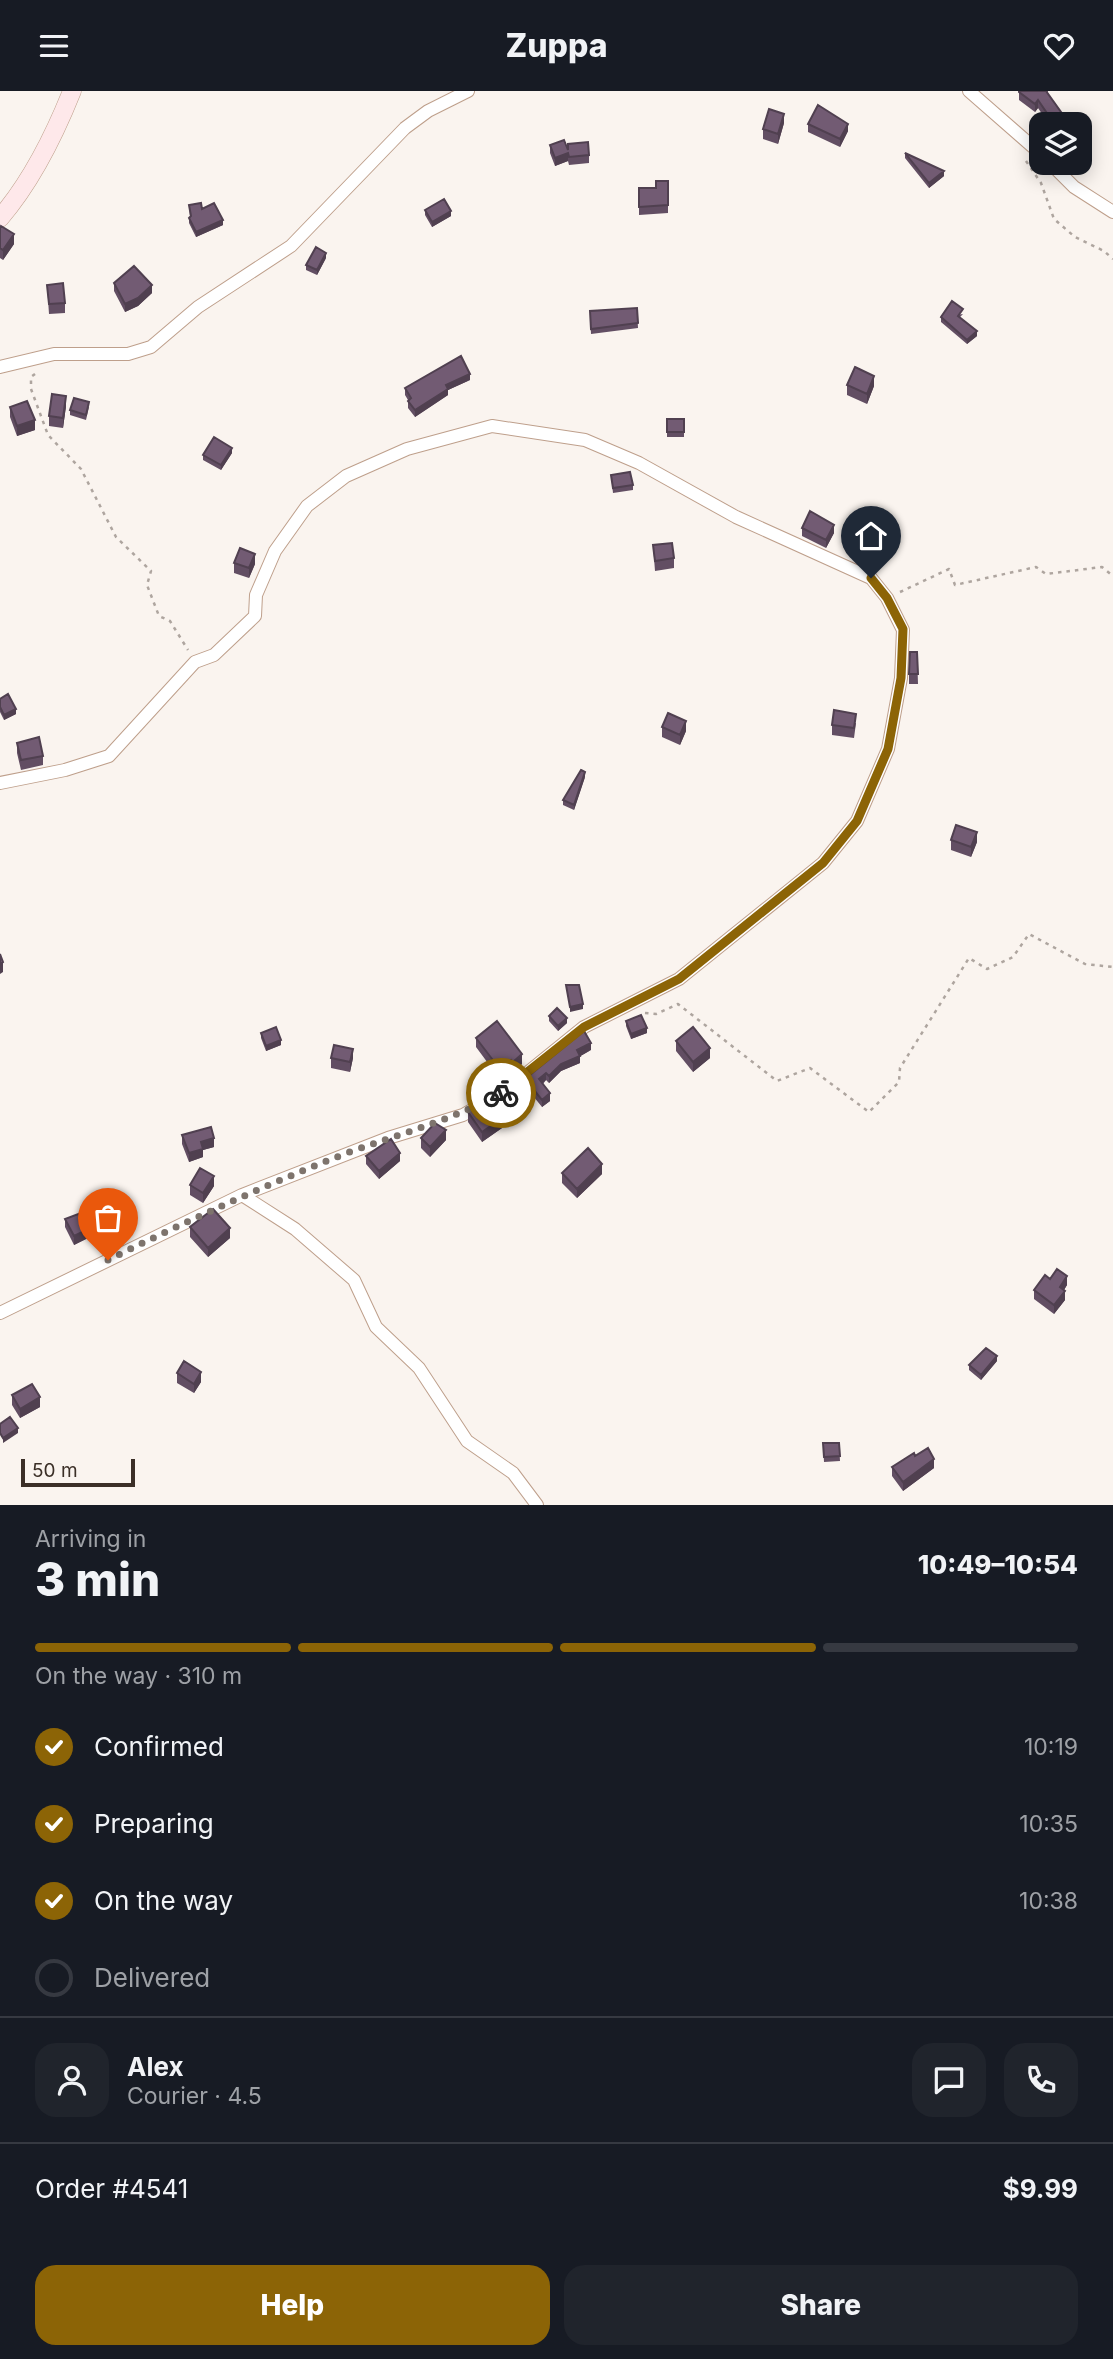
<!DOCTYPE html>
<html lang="en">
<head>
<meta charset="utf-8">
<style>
  :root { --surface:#171b24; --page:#20242c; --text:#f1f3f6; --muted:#9ea1a6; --line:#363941; --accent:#8c6406 }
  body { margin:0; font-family:Inter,sans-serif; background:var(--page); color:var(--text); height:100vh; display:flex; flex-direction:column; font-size:26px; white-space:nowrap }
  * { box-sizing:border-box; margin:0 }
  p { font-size:23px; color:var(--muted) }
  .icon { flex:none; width:38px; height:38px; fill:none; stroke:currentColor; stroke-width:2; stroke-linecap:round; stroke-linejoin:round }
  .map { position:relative; height:1414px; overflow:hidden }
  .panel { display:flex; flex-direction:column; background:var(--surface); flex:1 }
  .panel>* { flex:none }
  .controls { position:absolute; left:1029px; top:21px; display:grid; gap:14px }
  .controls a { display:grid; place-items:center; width:63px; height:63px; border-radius:14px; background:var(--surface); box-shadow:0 4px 18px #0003; font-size:35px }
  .scale { position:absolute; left:21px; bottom:18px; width:114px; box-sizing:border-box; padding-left:7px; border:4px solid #3b2f27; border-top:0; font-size:19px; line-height:24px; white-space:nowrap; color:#3b2f27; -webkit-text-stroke:5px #faf4ef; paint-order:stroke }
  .pin { position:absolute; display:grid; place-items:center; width:60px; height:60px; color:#fff; margin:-72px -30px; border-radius:50% 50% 50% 0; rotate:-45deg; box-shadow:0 0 7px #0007 }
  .pin .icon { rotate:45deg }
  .courier { position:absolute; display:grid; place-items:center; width:70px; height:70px; margin:-35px; border:5px solid #8c6406; border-radius:50%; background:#fff; color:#222; box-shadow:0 2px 9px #0007 }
  .headline em { font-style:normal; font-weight:800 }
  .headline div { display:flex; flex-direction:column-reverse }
  .headline { display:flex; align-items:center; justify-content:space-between; height:119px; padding:0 35px }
  h1 { font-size:46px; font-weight:800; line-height:52px }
  .bar { display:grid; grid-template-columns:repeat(4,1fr); gap:10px 7px; align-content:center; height:84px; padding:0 35px }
  .bar i { height:9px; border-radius:5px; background:var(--line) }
  .bar .current { background:var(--accent) }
  .bar p { grid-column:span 4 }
  .line { display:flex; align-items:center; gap:18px; padding:0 35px; border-top:2px solid var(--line) }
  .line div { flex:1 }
  .round { display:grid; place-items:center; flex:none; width:74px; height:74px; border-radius:21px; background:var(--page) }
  ol { padding:0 35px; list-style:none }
  li { display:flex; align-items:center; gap:21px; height:77px }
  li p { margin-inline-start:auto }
  li .icon { padding:7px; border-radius:50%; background:var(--accent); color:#fff; stroke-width:4 }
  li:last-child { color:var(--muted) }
  li i { width:38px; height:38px; border:4px solid var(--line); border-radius:50% }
  .cta { display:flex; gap:14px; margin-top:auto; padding:14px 35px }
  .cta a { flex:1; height:80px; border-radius:21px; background:var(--accent); color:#fff; font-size:28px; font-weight:800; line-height:80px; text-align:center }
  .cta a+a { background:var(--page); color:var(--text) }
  header { display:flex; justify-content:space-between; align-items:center; height:91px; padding:0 35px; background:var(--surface); font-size:32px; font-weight:800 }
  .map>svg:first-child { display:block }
</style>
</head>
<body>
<header><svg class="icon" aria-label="menu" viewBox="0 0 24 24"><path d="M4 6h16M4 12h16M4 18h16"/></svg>Zuppa<svg class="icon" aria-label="heart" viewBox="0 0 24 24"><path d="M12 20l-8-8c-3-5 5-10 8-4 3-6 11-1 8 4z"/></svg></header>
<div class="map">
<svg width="1113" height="1414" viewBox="0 0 1113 1414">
  <rect width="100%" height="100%" fill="#faf4ef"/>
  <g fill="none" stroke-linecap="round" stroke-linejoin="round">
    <!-- street casing -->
    <g stroke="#be9f8b" stroke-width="14">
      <path id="street" d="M 969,0 L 1041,63
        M 1050,72 L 1074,96 L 1113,121
        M 0,276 L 54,263 L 128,263 L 151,256 L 198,216 L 291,155 L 405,37 L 428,20 L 468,0
        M 0,692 L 65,679 L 109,665 L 195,571 L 214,564 L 255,525 L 256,504 L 275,460 L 307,415 L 346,385 L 407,358 L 492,335 L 585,349 L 639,372 L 736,426 L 871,487 L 887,507 L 903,539 L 901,587 L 888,658 L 857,730 L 823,772 L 679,888 L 584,936 L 505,1000 L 463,1024 L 388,1047 L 242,1104 L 0,1222
        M 242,1104 L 295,1138 L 354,1189 L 376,1236 L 419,1277 L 467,1350 L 513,1382 L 537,1414"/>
    </g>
    <!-- secondary casing -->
    <g stroke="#be9f8b" stroke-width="19">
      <path id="secondary" d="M 0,127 C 32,90 54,45 72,0"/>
    </g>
    <!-- path -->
    <path stroke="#aea59f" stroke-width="2.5" stroke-dasharray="3.5 5" stroke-linecap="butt" d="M 1026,70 L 1041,92 L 1054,128 L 1075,146 L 1104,160 L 1113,168
      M 35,283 L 31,286 L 31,298 L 48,344 L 81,378 L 116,446 L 151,480 L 147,494 L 159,525 L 170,530 L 188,559
      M 900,501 L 949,478 L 955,494 L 1036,476 L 1046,483 L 1102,476 L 1113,485
      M 645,922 L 656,923 L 678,913 L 777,990 L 810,977 L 869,1021 L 899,991 L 900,977 L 969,867 L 987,878 L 1013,866 L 1029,843 L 1085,873 L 1113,876"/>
    <!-- street -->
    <use href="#street" stroke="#fff" stroke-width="12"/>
    <!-- secondary -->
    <use href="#secondary" stroke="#fee8ea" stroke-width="18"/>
  </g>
  <!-- wall -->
  <path fill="#624e63" d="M 1048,0 L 1048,2 L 1061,29 L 1054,33 L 1049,33 L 1038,17 L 1035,21 L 1019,9 L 1019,1 Z
    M 784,32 L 778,53 L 763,48 L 763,38 Z
    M 808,33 L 848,40 L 840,56 L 808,41 Z
    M 550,54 L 589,64 L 589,72 L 569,74 L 568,70 L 555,75 L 550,62 Z
    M 905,62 L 944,85 L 929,97 L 905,67 Z
    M 668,90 L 668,122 L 639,124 L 639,97 L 656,97 Z
    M 189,114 L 202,118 L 223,134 L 196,146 L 189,132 L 189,127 L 190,126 Z
    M 425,119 L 451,125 L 432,136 L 425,124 Z
    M 0,137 L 14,153 L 3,169 L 0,167 Z
    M 326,167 L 317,184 L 306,179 L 306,174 Z
    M 114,192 L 152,202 L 138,215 L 125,221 L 114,200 Z
    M 47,194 L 65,212 L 65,222 L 49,223 Z
    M 637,217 L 638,237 L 591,243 L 590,220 Z
    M 963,223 L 960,226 L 977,245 L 967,253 L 941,231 L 941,226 Z
    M 470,289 L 448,299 L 448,304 L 415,326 L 408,317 L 408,309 L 405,304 L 405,297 Z
    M 847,294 L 874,295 L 867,313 L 847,304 Z
    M 66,315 L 63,337 L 49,335 L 49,325 Z
    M 10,316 L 35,339 L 17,345 L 10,326 Z
    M 89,316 L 86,329 L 70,324 L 70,319 Z
    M 667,328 L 684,328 L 684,346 L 667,346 Z
    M 232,362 L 221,379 L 203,369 L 203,364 Z
    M 611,384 L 633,394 L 633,399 L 613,402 Z
    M 802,437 L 834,442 L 826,457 L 802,445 Z
    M 653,454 L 674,467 L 674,477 L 655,480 Z
    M 234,472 L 255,473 L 249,487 L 234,482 Z
    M 917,561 L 918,593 L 909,593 L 909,583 Z
    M 0,608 L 16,623 L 4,629 L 0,621 Z
    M 856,632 L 854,647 L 832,644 L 832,634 Z
    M 662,636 L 686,640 L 680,654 L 662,646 Z
    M 17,652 L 43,665 L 43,674 L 21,679 L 17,662 Z
    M 585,686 L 574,719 L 563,714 L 563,709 Z
    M 951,749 L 977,751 L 971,766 L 951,759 Z
    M 549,925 L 567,932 L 558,940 L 549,930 Z
    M 626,930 L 647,942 L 631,948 L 626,935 Z
    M 261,942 L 281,954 L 266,960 L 261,947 Z
    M 476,947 L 522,973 L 513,981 L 511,978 L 499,987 L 476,956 Z
    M 676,950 L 710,967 L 693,981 L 676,960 Z
    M 591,959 L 580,965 L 580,972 L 561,980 L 549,992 L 546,989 L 543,993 L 550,1010 L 542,1016 L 525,995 L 525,988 Z
    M 331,967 L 353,967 L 350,981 L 331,977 Z
    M 468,1021 L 502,1037 L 482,1051 L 468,1031 Z
    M 182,1044 L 214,1056 L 203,1059 L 203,1066 L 189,1071 L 182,1053 Z
    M 421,1047 L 446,1049 L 430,1066 L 421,1057 Z
    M 366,1065 L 400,1070 L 379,1088 L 366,1073 Z
    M 562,1082 L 602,1083 L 577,1107 L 562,1092 Z
    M 190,1094 L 214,1095 L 203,1112 L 190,1104 Z
    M 65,1128 L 133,1130 L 110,1136 L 74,1154 L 65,1136 Z
    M 190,1136 L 230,1147 L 208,1166 L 190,1146 Z
    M 1050,1188 L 1067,1194 L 1064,1199 L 1065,1209 L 1054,1223 L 1034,1208 L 1034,1199 Z
    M 997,1270 L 981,1289 L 969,1279 L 969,1274 Z
    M 177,1282 L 201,1291 L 194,1302 L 177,1292 Z
    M 12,1304 L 40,1316 L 20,1327 L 12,1314 Z
    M 823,1352 L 839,1352 L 840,1370 L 824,1371 Z
    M 915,1365 L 934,1377 L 903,1400 L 892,1385 L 892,1376 Z"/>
  <!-- shaded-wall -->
  <path fill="#504050" d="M 1038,9 L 1038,17 L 1035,21 L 1035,13 Z
    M 1061,21 L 1061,29 L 1054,33 L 1051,33 L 1051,28 Z
    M 784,23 L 784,32 L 778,53 L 778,43 Z
    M 848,33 L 848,40 L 840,56 L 840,48 Z
    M 568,62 L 568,70 L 555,75 L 555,67 Z
    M 944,80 L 944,85 L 929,97 L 929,92 Z
    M 451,120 L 451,125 L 432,136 L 432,131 Z
    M 223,129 L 223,134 L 196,146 L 196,141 Z
    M 14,143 L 14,153 L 3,169 L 3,159 Z
    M 326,162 L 326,167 L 317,184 L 317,179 Z
    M 152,194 L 152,202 L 138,215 L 125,221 L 125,213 Z
    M 977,240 L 977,245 L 967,253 L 967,249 Z
    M 470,283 L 470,289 L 448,299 L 448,304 L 415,326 L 415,319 L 446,294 Z
    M 874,285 L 874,295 L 867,313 L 867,303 Z
    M 66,305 L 66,315 L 63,337 L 63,327 Z
    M 35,329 L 35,339 L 17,345 L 17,335 Z
    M 232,357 L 232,362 L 221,379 L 221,374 Z
    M 834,434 L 834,442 L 826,457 L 826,449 Z
    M 255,463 L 255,473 L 249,487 L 249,477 Z
    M 16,618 L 16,623 L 4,629 L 4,624 Z
    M 686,630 L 686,640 L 680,654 L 680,644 Z
    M 585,681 L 585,686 L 574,719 L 574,714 Z
    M 977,741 L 977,751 L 971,766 L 971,756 Z
    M 3,871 L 3,881 L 0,883 L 0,873 Z
    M 583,913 L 583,918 L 570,921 L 570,916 Z
    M 567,927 L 567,932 L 558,940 L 558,935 Z
    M 647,937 L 647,942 L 631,948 L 631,943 Z
    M 281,949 L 281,954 L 266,960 L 266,955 Z
    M 591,952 L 591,959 L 579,966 L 580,965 L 580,972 L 561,980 L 549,992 L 549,985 L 561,973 L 577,959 Z
    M 710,957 L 710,967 L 693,981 L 693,971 Z
    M 353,958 L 353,967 L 350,981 L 350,971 Z
    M 522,963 L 522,973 L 513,981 L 513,971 Z
    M 511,969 L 511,978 L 499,987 L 499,977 Z
    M 546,982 L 546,989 L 539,995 L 539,988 Z
    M 550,1002 L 550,1010 L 542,1016 L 542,1009 Z
    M 502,1027 L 502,1037 L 482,1051 L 482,1041 Z
    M 446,1039 L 446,1049 L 430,1066 L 430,1056 Z
    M 214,1047 L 214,1056 L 203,1059 L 203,1066 L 189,1071 L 189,1062 L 201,1051 Z
    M 400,1062 L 400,1070 L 379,1088 L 379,1080 Z
    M 602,1073 L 602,1083 L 577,1107 L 577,1098 Z
    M 214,1085 L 214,1095 L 203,1112 L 203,1102 Z
    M 133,1121 L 133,1130 L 110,1136 L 74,1154 L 74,1145 L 110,1128 Z
    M 230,1137 L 230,1147 L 208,1166 L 208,1157 Z
    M 1067,1185 L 1067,1194 L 1060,1205 L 1060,1196 Z
    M 1065,1200 L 1065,1209 L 1054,1223 L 1054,1214 Z
    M 997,1265 L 997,1270 L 981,1289 L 981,1284 Z
    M 201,1281 L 201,1291 L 194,1302 L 194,1293 Z
    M 40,1306 L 40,1316 L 20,1327 L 20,1318 Z
    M 18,1337 L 18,1342 L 3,1352 L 3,1347 Z
    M 934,1368 L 934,1377 L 903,1400 L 903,1391 Z"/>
  <!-- building -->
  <path fill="#725b73" stroke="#504050" stroke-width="2" d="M 1019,0 L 1046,0 L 1061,21 L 1051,28 L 1038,9 L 1035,13 L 1019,1 Z
    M 818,14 L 848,33 L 840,48 L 808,33 Z
    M 769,18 L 784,23 L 778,43 L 763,38 Z
    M 564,49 L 568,59 L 568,53 L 588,51 L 589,64 L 569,66 L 568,62 L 555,67 L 550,54 Z
    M 905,62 L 944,80 L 929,92 Z
    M 656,90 L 668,90 L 668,114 L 639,116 L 639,97 L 656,97 Z
    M 444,108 L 451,120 L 432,131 L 425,119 Z
    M 201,112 L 202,118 L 214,112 L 223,129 L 196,141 L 189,127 L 191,125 L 189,114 Z
    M 1,135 L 14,143 L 3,159 L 0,157 L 0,137 Z
    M 316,156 L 326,162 L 317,179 L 306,174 Z
    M 134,175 L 152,194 L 138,207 L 125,213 L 114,192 Z
    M 63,192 L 65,212 L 49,213 L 47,194 Z
    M 952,210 L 963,218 L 958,225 L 977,240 L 967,249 L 941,226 Z
    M 637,217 L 638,232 L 591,238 L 590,220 Z
    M 461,265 L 470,283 L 446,294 L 448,298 L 415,319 L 408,310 L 411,307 L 405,297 Z
    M 855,276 L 874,285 L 867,303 L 847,294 Z
    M 52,303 L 66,305 L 63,327 L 49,325 Z
    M 74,307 L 89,311 L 86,324 L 70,319 Z
    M 27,310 L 35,329 L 17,335 L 10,316 Z
    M 667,328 L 684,328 L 684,341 L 667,341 Z
    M 214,346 L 232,357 L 221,374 L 203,364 Z
    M 630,381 L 633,394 L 613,397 L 611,384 Z
    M 810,420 L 834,434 L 826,449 L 802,437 Z
    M 672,452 L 674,467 L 655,470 L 653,454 Z
    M 240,457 L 255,463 L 249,477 L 234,472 Z
    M 910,561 L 917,561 L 918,583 L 909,583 Z
    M 8,603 L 16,618 L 4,624 L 0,616 L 0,608 Z
    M 834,619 L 856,623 L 854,637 L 832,634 Z
    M 668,622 L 686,630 L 680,644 L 662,636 Z
    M 39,646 L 43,665 L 21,669 L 17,652 Z
    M 581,679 L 585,681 L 574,714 L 563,709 Z
    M 956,734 L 977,741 L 971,756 L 951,749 Z
    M 0,863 L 3,871 L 0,873 Z
    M 566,894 L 579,894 L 583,913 L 570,916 Z
    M 557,917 L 567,927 L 558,935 L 549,925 Z
    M 641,924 L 647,937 L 631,943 L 626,930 Z
    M 497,930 L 522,963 L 513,971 L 511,969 L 499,977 L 476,947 Z
    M 276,936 L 281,949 L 266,955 L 261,942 Z
    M 693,936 L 710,957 L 693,971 L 676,950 Z
    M 584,940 L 591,952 L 577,959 L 580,965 L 561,973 L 549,985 L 546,982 L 539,988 L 550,1002 L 542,1009 L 525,988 Z
    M 334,954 L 353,958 L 350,971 L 331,967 Z
    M 490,1009 L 502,1027 L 482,1041 L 468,1021 Z
    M 435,1032 L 446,1039 L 430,1056 L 421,1047 Z
    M 211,1036 L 214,1047 L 201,1051 L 203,1058 L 189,1062 L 182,1044 Z
    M 391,1048 L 400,1062 L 379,1080 L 366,1065 Z
    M 588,1057 L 602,1073 L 577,1098 L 562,1082 Z
    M 200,1077 L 214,1085 L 203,1102 L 190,1094 Z
    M 126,1105 L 133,1121 L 110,1128 L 74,1145 L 65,1128 Z
    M 213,1118 L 230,1137 L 208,1157 L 190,1136 Z
    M 1057,1178 L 1067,1185 L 1060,1196 L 1065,1200 L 1054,1214 L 1034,1199 L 1045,1184 L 1050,1188 Z
    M 986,1257 L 997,1265 L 981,1284 L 969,1274 Z
    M 184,1270 L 201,1281 L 194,1293 L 177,1282 Z
    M 32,1293 L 40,1306 L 20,1318 L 12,1304 Z
    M 10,1326 L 18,1337 L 3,1347 L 0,1342 L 0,1333 Z
    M 823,1352 L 839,1352 L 840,1365 L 824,1366 Z
    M 928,1357 L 934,1368 L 903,1391 L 892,1376 L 914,1362 L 915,1365 Z"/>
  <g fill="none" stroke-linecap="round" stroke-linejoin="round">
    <!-- done -->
    <path stroke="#7e746d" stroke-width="7" stroke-dasharray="0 12.6" d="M 108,1169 C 187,1130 265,1094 347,1062 C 401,1042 451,1030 501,1002"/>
    <!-- route -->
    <path stroke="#8c6406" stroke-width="9" d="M 501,1002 L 584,936 L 679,888 L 823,772 L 857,730 L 888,658 L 901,587 L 903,538 L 887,507 L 871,487"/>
  </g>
</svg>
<div class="controls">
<a><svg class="icon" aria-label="layers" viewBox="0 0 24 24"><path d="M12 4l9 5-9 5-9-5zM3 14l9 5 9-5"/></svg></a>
</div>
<div class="scale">50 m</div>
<div class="pin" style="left:108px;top:1169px;background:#ea580c"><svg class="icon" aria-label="bag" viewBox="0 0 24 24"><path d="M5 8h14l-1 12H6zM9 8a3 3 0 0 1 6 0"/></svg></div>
<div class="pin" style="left:871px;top:487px;background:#1f2937"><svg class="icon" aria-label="home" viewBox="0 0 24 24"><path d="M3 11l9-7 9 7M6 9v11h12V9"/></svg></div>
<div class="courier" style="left:501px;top:1002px"><svg class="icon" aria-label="bike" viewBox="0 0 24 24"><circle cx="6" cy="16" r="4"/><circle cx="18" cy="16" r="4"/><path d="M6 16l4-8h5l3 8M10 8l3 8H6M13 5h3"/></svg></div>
</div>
<section class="panel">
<div class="headline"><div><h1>3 min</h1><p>Arriving in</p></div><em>10:49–10:54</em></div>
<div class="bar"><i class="current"></i><i class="current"></i><i class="current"></i><i></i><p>On the way · 310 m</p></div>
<ol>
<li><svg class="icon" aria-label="check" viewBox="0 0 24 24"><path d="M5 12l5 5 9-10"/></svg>Confirmed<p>10:19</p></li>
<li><svg class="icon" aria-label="check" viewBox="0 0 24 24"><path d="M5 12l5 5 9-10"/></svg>Preparing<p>10:35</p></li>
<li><svg class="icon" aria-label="check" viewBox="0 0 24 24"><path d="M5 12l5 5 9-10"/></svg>On the way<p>10:38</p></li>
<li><i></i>Delivered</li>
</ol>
<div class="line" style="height:126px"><a class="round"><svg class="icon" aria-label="person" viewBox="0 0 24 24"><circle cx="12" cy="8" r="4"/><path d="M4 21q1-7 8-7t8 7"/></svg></a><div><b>Alex</b><p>Courier · 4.5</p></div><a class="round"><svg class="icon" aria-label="chat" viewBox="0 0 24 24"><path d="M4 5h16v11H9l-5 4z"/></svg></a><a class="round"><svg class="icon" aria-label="phone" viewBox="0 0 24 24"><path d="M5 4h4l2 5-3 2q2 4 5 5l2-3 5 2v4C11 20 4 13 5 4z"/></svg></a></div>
<div class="line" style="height:91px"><div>Order #4541</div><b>$9.99</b></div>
<div class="cta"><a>Help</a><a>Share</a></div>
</section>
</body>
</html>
